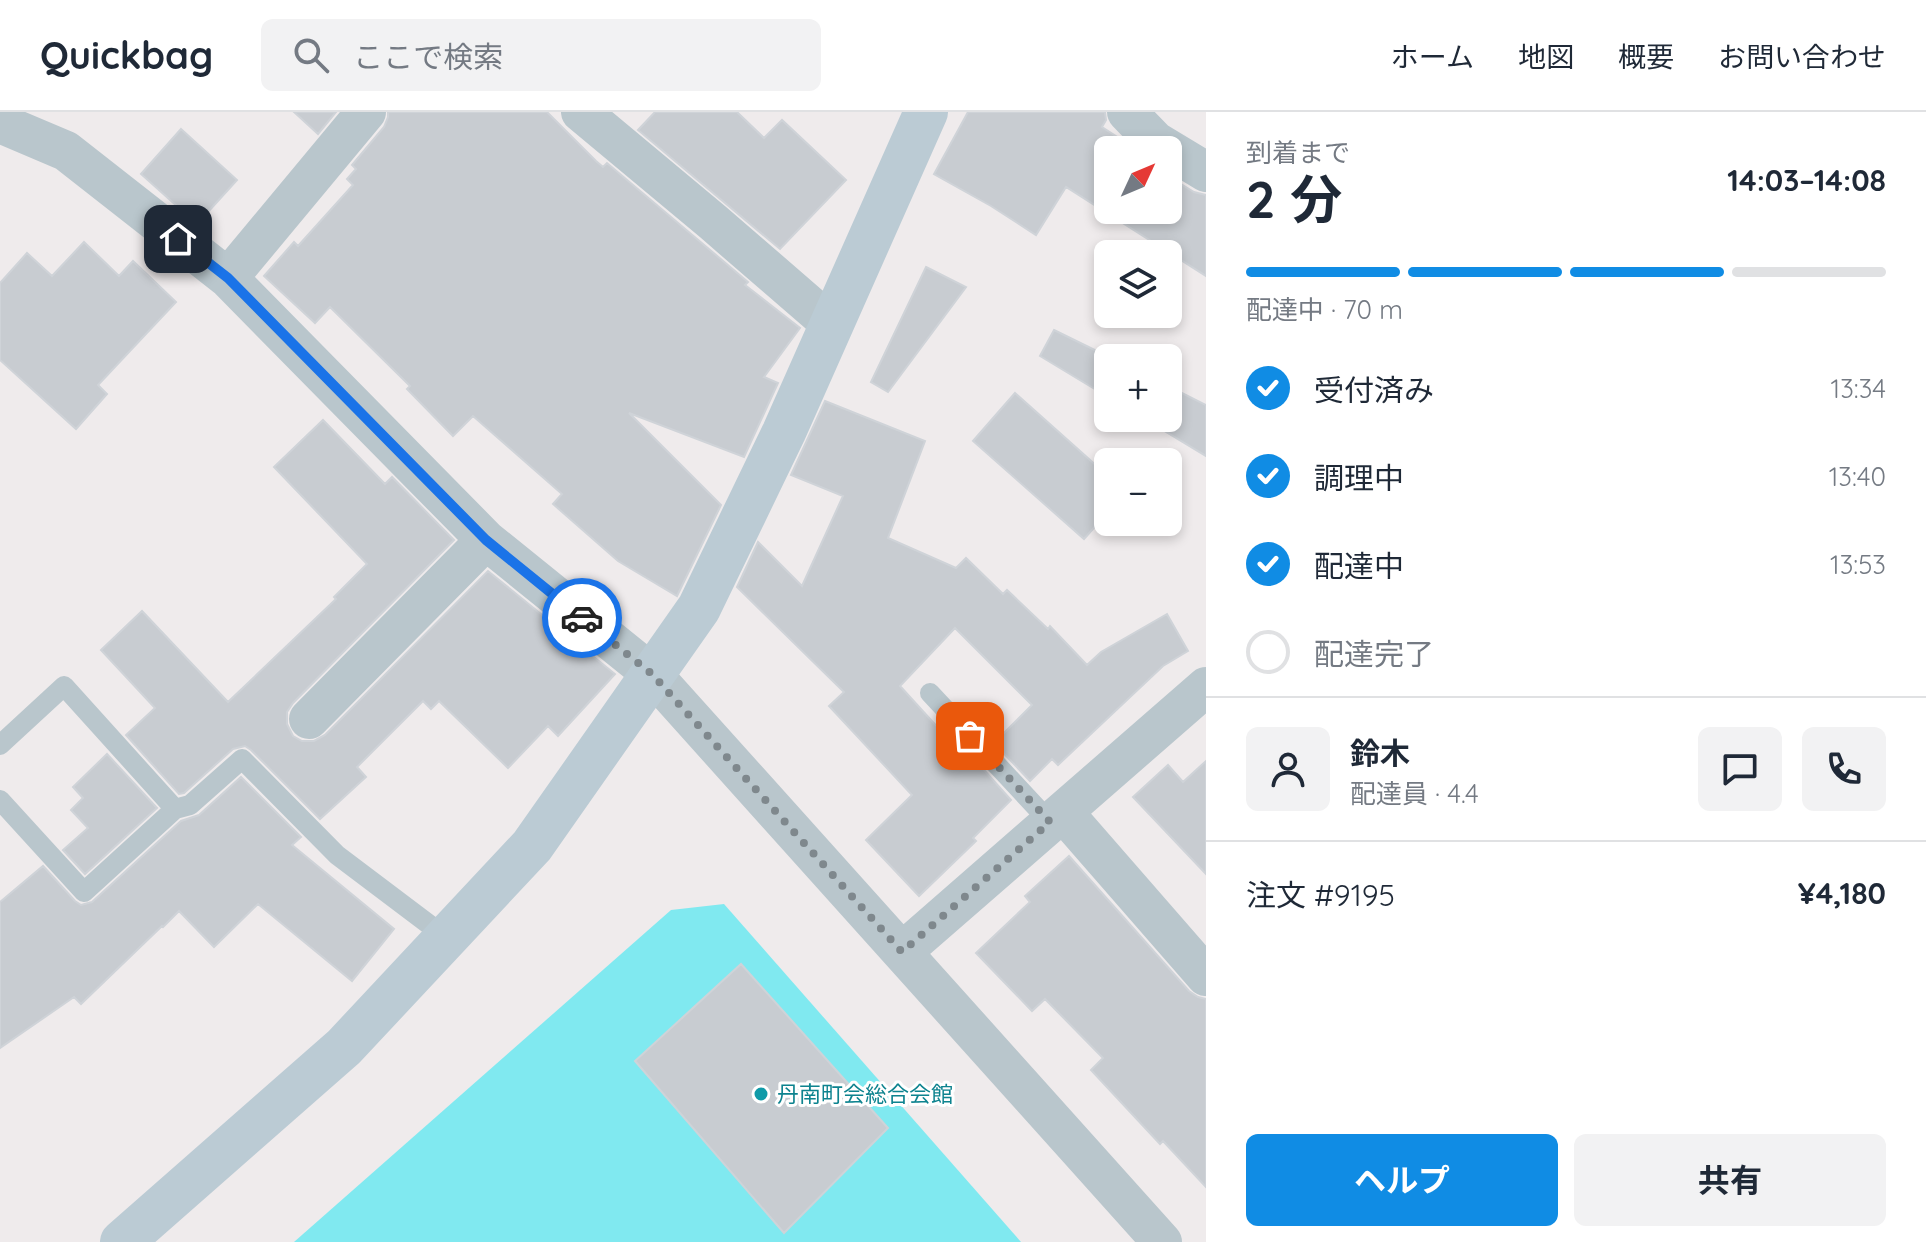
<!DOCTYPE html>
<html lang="ja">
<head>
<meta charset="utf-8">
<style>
  :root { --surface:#fff; --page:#f2f2f3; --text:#1f2937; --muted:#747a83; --line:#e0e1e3; --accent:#108ce4 }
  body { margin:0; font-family:Quicksand,"Noto Sans JP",sans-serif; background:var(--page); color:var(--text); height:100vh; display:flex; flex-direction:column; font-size:30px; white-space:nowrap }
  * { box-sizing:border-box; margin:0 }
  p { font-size:26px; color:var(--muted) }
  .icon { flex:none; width:44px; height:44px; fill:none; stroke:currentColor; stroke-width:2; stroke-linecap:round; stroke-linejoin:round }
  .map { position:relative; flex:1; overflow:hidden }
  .details { display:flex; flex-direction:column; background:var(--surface); width:720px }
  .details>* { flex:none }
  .needle { width:52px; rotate:46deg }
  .fabs { position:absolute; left:1094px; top:24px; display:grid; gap:16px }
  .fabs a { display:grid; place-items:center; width:88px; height:88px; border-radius:12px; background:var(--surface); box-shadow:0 4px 12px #0003; font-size:40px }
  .pin { position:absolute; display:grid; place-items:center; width:68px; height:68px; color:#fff; margin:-34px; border-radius:16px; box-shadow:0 4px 12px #0006 }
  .courier { position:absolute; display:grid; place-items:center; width:80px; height:80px; margin:-40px; border:6px solid #1a73e8; border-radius:50%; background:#fff; color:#222; box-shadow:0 2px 10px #0007 }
  .headline em { font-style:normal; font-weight:700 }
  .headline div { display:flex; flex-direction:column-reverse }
  .headline { display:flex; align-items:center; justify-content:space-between; height:136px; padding:0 40px }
  h1 { font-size:52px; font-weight:700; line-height:60px }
  .bar { display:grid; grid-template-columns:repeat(4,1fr); gap:12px 8px; align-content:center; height:96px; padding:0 40px }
  .bar i { height:10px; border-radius:6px; background:var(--line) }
  .bar .active { background:var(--accent) }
  .bar p { grid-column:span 4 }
  .line { display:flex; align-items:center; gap:20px; padding:0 40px; border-top:2px solid var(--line) }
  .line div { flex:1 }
  .round { display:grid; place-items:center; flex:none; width:84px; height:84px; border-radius:12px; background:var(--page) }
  ol { padding:0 40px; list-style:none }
  li { display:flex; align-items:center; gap:24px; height:88px }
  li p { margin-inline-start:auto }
  li .icon { padding:8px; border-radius:50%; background:var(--accent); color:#fff; stroke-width:4 }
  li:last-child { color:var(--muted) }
  li i { width:44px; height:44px; border:4px solid var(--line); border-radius:50% }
  .primary-button { display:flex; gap:16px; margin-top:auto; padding:16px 40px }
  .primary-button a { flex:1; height:92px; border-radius:12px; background:var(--accent); color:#fff; font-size:32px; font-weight:700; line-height:92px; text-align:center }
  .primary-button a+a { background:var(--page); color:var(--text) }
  header { display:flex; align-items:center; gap:48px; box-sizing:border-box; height:112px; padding:0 40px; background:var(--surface); border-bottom:2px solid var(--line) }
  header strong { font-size:38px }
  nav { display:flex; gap:44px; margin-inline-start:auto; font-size:28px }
  .search { width:560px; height:72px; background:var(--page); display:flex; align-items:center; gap:20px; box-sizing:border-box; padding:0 28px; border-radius:12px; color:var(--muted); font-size:30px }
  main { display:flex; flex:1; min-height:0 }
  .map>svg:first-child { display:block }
</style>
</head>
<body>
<header>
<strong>Quickbag</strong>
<div class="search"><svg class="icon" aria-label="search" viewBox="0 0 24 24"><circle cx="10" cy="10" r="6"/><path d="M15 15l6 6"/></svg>ここで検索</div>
<nav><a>ホーム</a><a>地図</a><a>概要</a><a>お問い合わせ</a></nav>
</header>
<main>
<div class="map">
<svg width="1206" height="1130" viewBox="0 0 1206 1130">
  <rect width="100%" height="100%" fill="#efebec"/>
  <!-- water -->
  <path fill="#80e9f0" d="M 724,792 L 1021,1130 L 294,1130 L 671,798 Z"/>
  <!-- building -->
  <path fill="#c8ccd1" stroke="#cfd3d8" stroke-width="2" d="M 294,0 L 336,0 L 318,22 Z
    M 388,0 L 547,0 L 596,49 L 603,55 L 607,51 L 748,170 L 745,173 L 800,216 L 764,265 L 778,271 L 744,345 L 629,301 L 721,393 L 677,484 L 618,449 L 553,392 L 562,382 L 473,304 L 453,324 L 407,277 L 410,274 L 330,195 L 315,211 L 264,164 L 294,130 L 298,134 L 353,73 L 347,67 L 356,57 L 352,53 L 384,15 L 388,5 Z
    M 655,0 L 737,0 L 764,26 L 782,8 L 846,68 L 780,137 L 638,18 Z
    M 968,0 L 1105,0 L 1106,8 L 1102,15 L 1122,28 L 1132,38 L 1108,38 L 1108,98 L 1168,98 L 1168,64 L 1194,80 L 1206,83 L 1206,164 L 1066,75 L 1036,123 L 991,94 L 934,62 Z
    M 181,17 L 237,68 L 197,112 L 141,62 Z
    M 84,130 L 119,164 L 133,149 L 176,190 L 98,273 L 107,282 L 76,317 L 0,248 L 0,171 L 27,141 L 52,164 Z
    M 926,155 L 966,175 L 888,280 L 871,270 Z
    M 1054,218 L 1111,246 L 1108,246 L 1108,285 L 1040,244 Z
    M 1168,274 L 1206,293 L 1206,344 L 1143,306 L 1168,306 Z
    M 1015,281 L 1108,364 L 1108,400 L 1084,427 L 973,329 Z
    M 825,289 L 925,329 L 888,426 L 956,456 L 966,446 L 1003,482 L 1007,478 L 1048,517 L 1050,514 L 1087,553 L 1101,540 L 1167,502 L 1188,539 L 1163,554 L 1058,653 L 1052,647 L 1030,669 L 994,631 L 1032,593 L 955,516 L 900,574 L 972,653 L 976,649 L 1011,688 L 973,726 L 976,729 L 919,784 L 866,728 L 912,683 L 829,594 L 844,580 L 737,475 L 758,430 L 802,474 L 843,384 L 791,363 Z
    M 323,308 L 385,372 L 392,365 L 454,428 L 293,591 L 287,600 L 287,612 L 293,624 L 302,629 L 314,629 L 325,623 L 488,459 L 615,562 L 558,624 L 548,614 L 508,656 L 439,589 L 431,597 L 423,589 L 357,655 L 366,665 L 320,707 L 251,638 L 245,634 L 233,637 L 184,681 L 179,682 L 126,623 L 155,596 L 101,538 L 142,499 L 228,590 L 336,487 L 334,485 L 367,452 L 274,355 Z
    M 107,642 L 157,696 L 85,762 L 63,738 L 88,716 L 71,698 L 83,686 L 73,675 Z
    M 1206,649 L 1206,762 L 1133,685 L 1168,653 L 1183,670 Z
    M 241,665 L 301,725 L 292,733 L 394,817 L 352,869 L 258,792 L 214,835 L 179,799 L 163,815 L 162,814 L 81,892 L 74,885 L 0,936 L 0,790 L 43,754 L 75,789 L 81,793 L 92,790 L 181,709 L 199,703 Z
    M 1069,744 L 1189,879 L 1198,885 L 1206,887 L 1206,1075 L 1163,1029 L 1160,1032 L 1091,958 L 1103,946 L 1045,887 L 1032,899 L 976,841 L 1030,790 L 1025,784 Z
    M 741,852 L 888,1016 L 784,1121 L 635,949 Z"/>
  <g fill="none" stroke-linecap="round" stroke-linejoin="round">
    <!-- lane -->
    <path stroke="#b9c6cc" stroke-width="20" d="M 930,581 L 1050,710
      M 0,633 L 64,574 L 175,697 L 84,780 L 0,688
      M 175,697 L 190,693 L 242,647 L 337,743 L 447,826"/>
    <!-- street -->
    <path stroke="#b9c6cc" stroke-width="40" d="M 581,0 L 713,110 L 832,213
      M 1127,0 L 1155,29 L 1206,60
      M 0,11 L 66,39 L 228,166 L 486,428 L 652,562 L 1162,1130
      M 228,166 L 366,0
      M 309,607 L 486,428
      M 1063,700 L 1206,864
      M 902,840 L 1206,575"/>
    <!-- secondary -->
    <path stroke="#bbcbd4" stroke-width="44" d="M 122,1130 L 344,935 L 532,734 L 699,496 L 784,320 L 926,0"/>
  </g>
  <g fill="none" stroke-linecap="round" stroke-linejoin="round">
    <!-- done -->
    <path stroke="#7f888d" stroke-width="8" stroke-dasharray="0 14.4" d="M 582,506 L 652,562 L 902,840 L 1050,710 L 970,624"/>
    <!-- route -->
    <path stroke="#1a73e8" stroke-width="10" d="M 178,127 L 228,166 L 486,428 L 582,506"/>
  </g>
  <!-- markers -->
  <circle fill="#0f9aa8" stroke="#fff" stroke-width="3" cx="761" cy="982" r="8"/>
  <g text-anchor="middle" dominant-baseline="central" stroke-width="6" stroke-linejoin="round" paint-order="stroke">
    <!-- culture labels -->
    <g font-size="22" fill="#0d838f" stroke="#fff" text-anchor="start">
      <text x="777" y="982">丹南町会総合会館</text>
    </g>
  </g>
</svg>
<div class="fabs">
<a><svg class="needle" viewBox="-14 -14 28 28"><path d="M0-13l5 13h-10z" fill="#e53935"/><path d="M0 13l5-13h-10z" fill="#747a83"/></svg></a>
<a><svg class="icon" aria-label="layers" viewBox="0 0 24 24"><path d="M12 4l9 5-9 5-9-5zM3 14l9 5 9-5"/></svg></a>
<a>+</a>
<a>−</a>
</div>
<div class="pin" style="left:970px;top:624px;background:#ea580c"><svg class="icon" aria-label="bag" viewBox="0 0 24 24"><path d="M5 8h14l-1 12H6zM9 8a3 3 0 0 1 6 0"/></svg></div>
<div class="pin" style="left:178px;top:127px;background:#1f2937"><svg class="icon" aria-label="home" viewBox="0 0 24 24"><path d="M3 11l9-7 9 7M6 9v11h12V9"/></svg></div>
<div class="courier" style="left:582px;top:506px"><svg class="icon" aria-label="car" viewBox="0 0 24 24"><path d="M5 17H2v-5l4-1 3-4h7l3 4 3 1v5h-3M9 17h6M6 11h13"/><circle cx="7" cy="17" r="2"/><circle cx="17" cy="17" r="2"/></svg></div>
</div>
<section class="details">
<div class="headline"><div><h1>2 分</h1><p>到着まで</p></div><em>14:03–14:08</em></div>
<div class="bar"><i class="active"></i><i class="active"></i><i class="active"></i><i></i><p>配達中 · 70 m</p></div>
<ol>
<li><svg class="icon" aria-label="check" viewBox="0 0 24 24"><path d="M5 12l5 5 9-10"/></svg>受付済み<p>13:34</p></li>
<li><svg class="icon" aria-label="check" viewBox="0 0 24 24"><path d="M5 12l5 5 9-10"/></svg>調理中<p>13:40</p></li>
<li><svg class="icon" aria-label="check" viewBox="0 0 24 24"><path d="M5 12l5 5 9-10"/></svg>配達中<p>13:53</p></li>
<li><i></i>配達完了</li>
</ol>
<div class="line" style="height:144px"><a class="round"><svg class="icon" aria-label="person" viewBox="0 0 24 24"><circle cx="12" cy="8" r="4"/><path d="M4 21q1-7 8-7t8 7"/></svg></a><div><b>鈴木</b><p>配達員 · 4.4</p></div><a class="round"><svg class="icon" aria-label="chat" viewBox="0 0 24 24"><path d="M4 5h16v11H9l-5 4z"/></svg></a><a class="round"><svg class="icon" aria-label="phone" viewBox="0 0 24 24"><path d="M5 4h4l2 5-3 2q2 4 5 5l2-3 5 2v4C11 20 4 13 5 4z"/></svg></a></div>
<div class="line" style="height:104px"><div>注文 #9195</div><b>¥4,180</b></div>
<div class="primary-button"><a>ヘルプ</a><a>共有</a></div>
</section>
</main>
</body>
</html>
